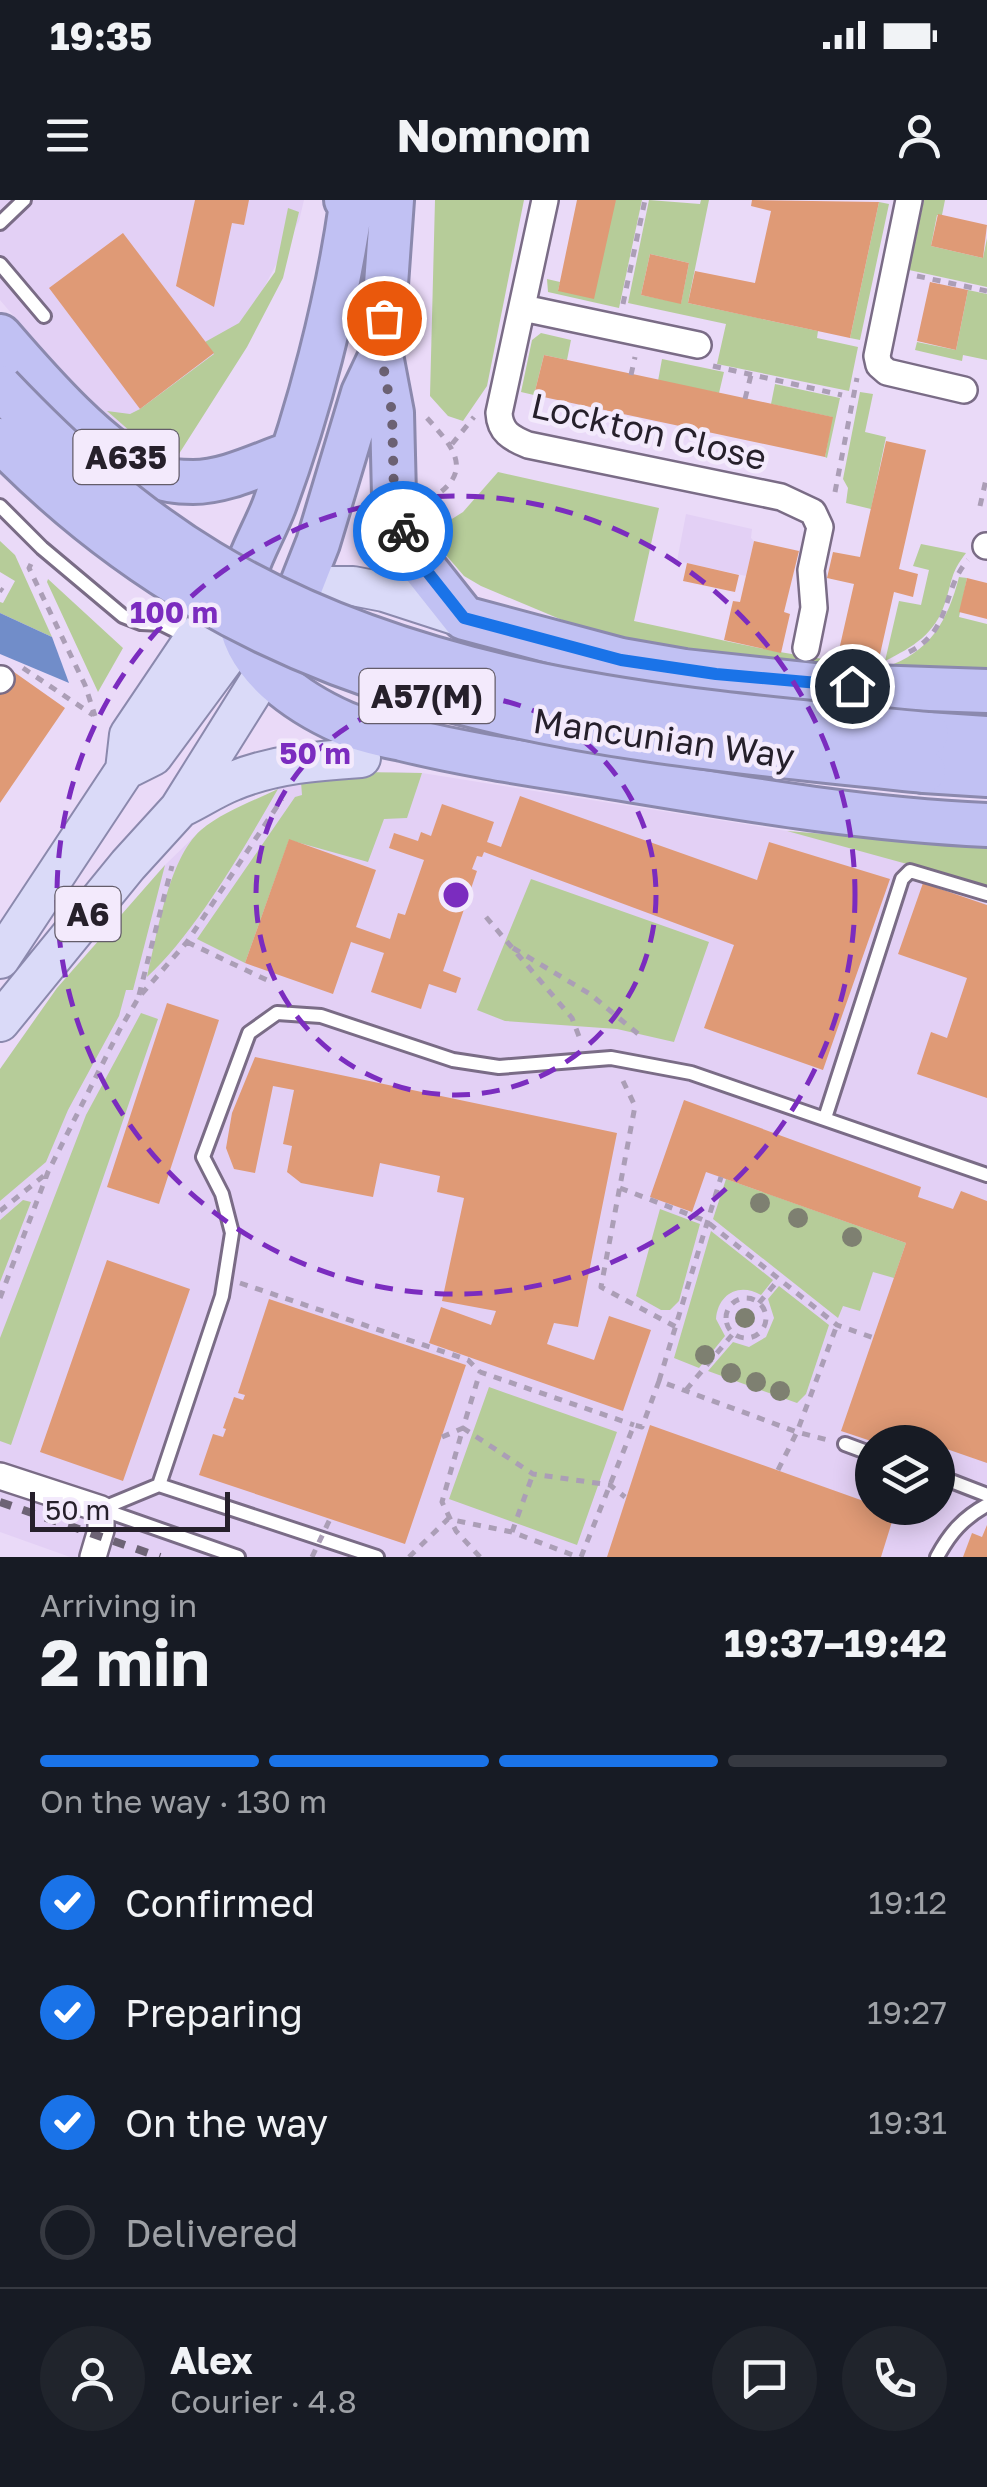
<!DOCTYPE html>
<html lang="en">
<head>
<meta charset="utf-8">
<style>
  :root { --surface:#171b24; --page:#20242c; --text:#f1f3f6; --muted:#9ea1a6; --line:#363941; --accent:#1a73e8 }
  body { margin:0; font-family:"Golos Text",sans-serif; background:var(--page); color:var(--text); height:100vh; display:flex; flex-direction:column; font-size:38px; white-space:nowrap }
  * { box-sizing:border-box; margin:0 }
  p { font-size:32px; color:var(--muted) }
  .icon { flex:none; width:55px; height:55px; fill:none; stroke:currentColor; stroke-width:2; stroke-linecap:round; stroke-linejoin:round }
  .map { position:relative; height:1357px; overflow:hidden }
  .sheet { display:flex; flex-direction:column; background:var(--surface); flex:1 }
  .sheet>* { flex:none }
  .tools { position:absolute; left:855px; top:1225px; display:grid; gap:20px }
  .tools a { display:grid; place-items:center; width:100px; height:100px; border-radius:50%; background:var(--surface); box-shadow:0 5px 25px #0003; font-size:50px }
  .scale { position:absolute; left:30px; bottom:25px; width:200px; box-sizing:border-box; padding-left:10px; border:5px solid #26202b; border-top:0; font-size:28px; line-height:35px; white-space:nowrap; color:#26202b; -webkit-text-stroke:8px #f3eafc; paint-order:stroke }
  .pin { position:absolute; display:grid; place-items:center; width:85px; height:85px; color:#fff; margin:-42px; border:5px solid #fff; border-radius:50%; box-shadow:0 2px 10px #0007 }
  .courier { position:absolute; display:grid; place-items:center; width:100px; height:100px; margin:-50px; border:8px solid #1a73e8; border-radius:50%; background:#fff; color:#222; box-shadow:0 2px 12px #0007 }
  .overview em { font-style:normal; font-weight:700 }
  .overview div { display:flex; flex-direction:column-reverse }
  .overview { display:flex; align-items:center; justify-content:space-between; height:170px; padding:0 40px }
  h1 { font-size:65px; font-weight:700; line-height:75px }
  .bar { display:grid; grid-template-columns:repeat(4,1fr); gap:15px 10px; align-content:center; height:120px; padding:0 40px }
  .bar i { height:12px; border-radius:8px; background:var(--line) }
  .bar .current { background:var(--accent) }
  .bar p { grid-column:span 4 }
  .line { display:flex; align-items:center; gap:25px; padding:0 40px; border-top:2px solid var(--line) }
  .line div { flex:1 }
  .round { display:grid; place-items:center; flex:none; width:105px; height:105px; border-radius:52px; background:var(--page) }
  ol { padding:0 40px; list-style:none }
  li { display:flex; align-items:center; gap:30px; height:110px }
  li p { margin-inline-start:auto }
  li .icon { padding:10px; border-radius:50%; background:var(--accent); color:#fff; stroke-width:4 }
  li:last-child { color:var(--muted) }
  li i { width:55px; height:55px; border:5px solid var(--line); border-radius:50% }
  .status { display:flex; justify-content:space-between; align-items:center; height:70px; padding:0 50px; background:var(--surface); direction:ltr }
  .status svg { height:28px; fill:currentColor }
  header { display:flex; justify-content:space-between; align-items:center; height:130px; padding:0 40px; background:var(--surface); font-size:45px; font-weight:700 }
  .map>svg:first-child { display:block }
</style>
</head>
<body>
<div class="status"><b>19:35</b><svg viewBox="0 0 49 12"><path d="M0 12V9h3v3zM5 12V6h3v6zM10 12V3h3v9zM15 12V0h3v12zM26 1h20v11H26zM47 4h2v5h-2z"/></svg></div>
<header><svg class="icon" aria-label="menu" viewBox="0 0 24 24"><path d="M4 6h16M4 12h16M4 18h16"/></svg>Nomnom<svg class="icon" aria-label="person" viewBox="0 0 24 24"><circle cx="12" cy="8" r="4"/><path d="M4 21q1-7 8-7t8 7"/></svg></header>
<div class="map">
<svg width="987" height="1357" viewBox="0 0 987 1357">
  <rect width="100%" height="100%" fill="#eadaf8"/>
  <!-- built -->
  <path fill="#e3d0f5" fill-rule="evenodd" d="M 0,0 L 304,0 L 299,21 L 179,249 L 134,241 L 50,159 L 0,100 Z
    M 686,314 L 752,329 L 751,338 L 754,341 L 746,376 L 677,361 Z
    M 393,572 L 422,573 L 787,631 L 899,640 L 987,639 L 987,1357 L 70,1357 L 0,1332 L 0,869 L 57,788 L 165,665 L 200,631 L 278,589 L 301,582 ZM 872,1242 L 938,1242 L 938,1308 L 872,1308 Z"/>
  <!-- green -->
  <path fill="#b6cc99" fill-rule="evenodd" d="M 435,0 L 524,0 L 487,186 L 463,221 L 448,216 L 430,196 Z
    M 616,0 L 642,0 L 619,108 L 548,92 L 547,79 L 560,82 L 558,91 Z
    M 649,0 L 700,4 L 701,0 L 709,0 L 688,103 L 818,131 L 817,138 L 858,147 L 849,191 L 717,164 L 726,124 L 628,103 ZM 650,54 L 689,63 L 681,103 L 641,95 Z
    M 924,0 L 945,0 L 942,15 L 937,15 L 931,46 L 983,58 L 987,38 L 987,87 L 909,70 Z
    M 879,2 L 889,4 L 860,140 L 850,138 Z
    M 288,8 L 299,12 L 283,78 L 247,147 L 177,257 L 147,246 L 107,211 L 130,214 L 140,209 L 214,154 L 205,142 L 239,123 L 275,72 Z
    M 968,90 L 987,94 L 987,160 L 963,155 L 962,161 L 915,150 L 917,142 L 956,150 Z
    M 541,133 L 571,140 L 567,160 L 544,155 L 534,195 L 521,192 L 532,140 Z
    M 662,159 L 724,172 L 719,193 L 658,181 Z
    M 775,184 L 840,198 L 827,258 L 825,257 L 832,217 L 771,204 Z
    M 860,192 L 873,194 L 865,232 L 886,237 L 871,309 L 846,303 L 848,288 L 843,279 Z
    M 498,272 L 659,308 L 634,421 C 702,435 771,453 839,461 C 853,463 871,471 885,467 C 930,453 948,420 959,377 L 967,378 L 959,417 L 987,424 L 987,474 L 945,481 L 681,453 L 616,436 L 567,422 L 481,386 L 464,376 L 428,334 L 463,312 Z
    M 0,341 L 15,355 L 52,437 L 0,413 L 0,402 L 3,403 L 15,381 L 0,372 Z
    M 921,344 L 966,353 C 950,374 953,379 945,403 C 935,434 913,447 885,461 L 899,401 L 921,405 L 929,370 L 913,366 Z
    M 48,379 L 123,448 L 98,492 L 47,382 Z
    M 363,572 L 422,573 L 407,618 L 384,619 L 368,662 L 289,640 L 245,763 L 197,739 L 295,597 L 302,595 L 301,582 Z
    M 278,589 C 244,648 196,732 147,777 C 157,736 168,659 201,630 C 222,612 253,601 278,589 Z
    M 787,631 L 899,640 L 987,639 L 987,686 Z
    M 165,665 L 133,790 L 126,790 L 119,816 L 68,910 L 46,962 L 0,1001 L 0,869 L 57,788 Z
    M 531,679 L 709,742 L 674,842 L 617,829 L 505,821 L 477,810 Z
    M 141,813 L 158,819 L 11,1245 L 0,1241 L 0,1138 L 86,915 Z
    M 726,979 L 906,1043 L 894,1078 L 873,1072 L 860,1111 L 843,1106 L 838,1118 L 713,1019 Z
    M 23,1000 L 31,1002 L 0,1082 L 0,1020 Z
    M 660,1009 L 700,1024 L 679,1101 L 670,1110 L 661,1110 L 636,1096 Z
    M 711,1031 L 773,1080 L 761,1095 C 739,1082 718,1094 716,1119 L 725,1136 L 699,1168 L 674,1158 Z
    M 779,1086 L 829,1125 L 806,1194 L 797,1203 L 708,1171 L 733,1142 L 749,1147 L 766,1137 L 774,1118 L 768,1099 Z
    M 489,1187 L 617,1232 L 577,1345 L 449,1299 Z"/>
  <!-- water -->
  <path fill="#718dc9" d="M 0,413 L 52,437 L 69,483 L 0,454 Z"/>
  <!-- building -->
  <path fill="#df9a76" d="M 195,0 L 249,0 L 244,25 L 232,23 L 214,107 L 176,86 Z
    M 577,0 L 616,0 L 594,99 L 558,91 Z
    M 752,0 L 879,2 L 850,138 L 688,103 L 695,71 L 755,83 L 771,11 L 751,6 Z
    M 938,14 L 987,25 L 983,58 L 931,46 Z
    M 123,33 L 214,153 L 140,209 L 49,88 Z
    M 650,54 L 689,63 L 681,104 L 641,95 Z
    M 930,82 L 968,90 L 956,150 L 917,141 Z
    M 544,155 L 833,217 L 825,257 L 534,195 Z
    M 886,241 L 926,250 L 899,369 L 918,374 L 913,397 L 894,392 L 879,459 L 839,450 L 854,384 L 827,378 L 833,352 L 860,357 Z
    M 754,341 L 799,351 L 784,412 L 790,414 L 781,453 L 724,440 L 733,401 L 740,402 Z
    M 687,363 L 739,375 L 735,392 L 683,381 Z
    M 967,378 L 987,383 L 987,419 L 959,412 Z
    M 14,472 L 65,508 L 0,603 L 0,494 Z
    M 520,596 L 757,680 L 769,642 L 890,679 L 823,870 L 704,828 L 734,745 L 484,652 L 482,657 L 477,656 L 472,669 L 477,671 L 443,771 L 461,778 L 456,793 L 429,784 L 421,809 L 371,792 L 384,753 L 351,742 L 333,794 L 245,763 L 289,639 L 376,670 L 356,727 L 390,739 L 398,713 L 405,715 L 424,660 L 389,648 L 394,633 L 418,641 L 421,632 L 431,636 L 442,604 L 494,622 L 487,642 L 501,647 Z
    M 923,683 L 987,705 L 987,898 L 917,874 L 931,832 L 947,838 L 967,778 L 898,754 Z
    M 167,803 L 219,820 L 159,1004 L 107,987 Z
    M 255,857 L 617,933 L 578,1127 L 554,1123 L 547,1144 L 594,1160 L 609,1116 L 651,1130 L 623,1211 L 429,1143 L 441,1107 L 491,1125 L 496,1111 L 442,1101 L 464,998 L 437,992 L 440,976 L 380,963 L 373,997 L 301,983 L 287,972 L 292,946 L 283,944 L 294,890 L 273,886 L 255,973 L 234,969 L 226,948 L 232,913 Z
    M 684,900 L 921,987 L 918,997 L 953,1009 L 961,991 L 987,1001 L 987,1263 L 938,1246 L 938,1242 L 919,1240 L 919,1242 L 874,1242 L 841,1231 L 906,1043 L 706,972 L 692,1012 L 650,997 Z
    M 107,1060 L 190,1089 L 123,1281 L 40,1252 Z
    M 269,1099 L 466,1165 L 405,1344 L 199,1275 L 213,1234 L 223,1237 L 226,1229 L 223,1228 L 234,1197 L 243,1200 L 245,1195 L 238,1193 Z
    M 650,1225 L 872,1304 L 872,1308 L 895,1312 L 881,1357 L 607,1357 Z
    M 987,1325 L 987,1357 L 963,1357 L 972,1333 L 982,1337 Z"/>
  <g fill="none" stroke-linecap="round" stroke-linejoin="round">
    <!-- lane casing -->
    <g stroke="#7a6c86" stroke-width="18">
      <path id="lane" d="M 0,23 L 24,0
        M 0,64 L 44,116
        M 0,306 L 42,348 L 123,416 L 141,423 L 162,424 L 190,438
        M 825,918 L 902,679 L 910,671 L 987,694
        M 845,1244 L 872,1254
        M 938,1276 L 987,1295
        M 159,1285 L 377,1357
        M 101,1309 L 159,1285 L 222,1096 L 232,1033 L 222,994 L 203,957 L 249,833 L 277,813 L 321,816 L 453,860 L 499,867 L 611,858 L 691,873 L 987,975
        M 101,1309 L 238,1357
        M 937,1357 C 950,1333 963,1318 987,1305"/>
    </g>
    <!-- street casing -->
    <g stroke="#7a6c86" stroke-width="30">
      <path id="street" d="M 545,0 L 499,213 C 500,232 511,238 528,245 L 781,297 L 813,312 L 820,327 L 811,370 L 814,408 L 806,448
        M 909,0 L 877,156 L 879,165 L 887,172 L 964,190
        M 523,108 L 698,145
        M 986,346 L 987,346
        M 0,480 L 1,479
        M 0,1276 L 101,1309 L 101,1330 L 93,1357"/>
    </g>
    <!-- primary casing -->
    <g stroke="#8b89ad" stroke-width="42">
      <path id="primary" d="M 125,570 L 153,556 L 243,434 L 296,399 L 325,386 L 353,386 L 384,392 L 464,418
        M 182,607 C 199,599 215,588 233,581 C 274,564 317,561 361,558
        M 0,759 L 125,570 L 129,535 L 193,440 L 229,402 L 238,386
        M 0,822 L 128,665 L 179,609 L 266,470 L 277,443"/>
    </g>
    <!-- highway casing -->
    <g stroke="#8b89ad" stroke-width="48">
      <path id="highway" d="M 346,0 L 351,5 C 337,104 309,211 274,306 C 261,340 237,374 239,413 C 243,466 299,503 344,523 C 362,531 383,535 402,539 C 459,553 516,562 574,571 C 711,593 848,619 987,625
        M 0,136 C 38,180 102,254 155,276 C 166,281 181,282 193,282 C 226,282 260,264 290,254
        M 381,155 L 392,213 L 394,296 L 400,323 L 418,360 L 464,418 L 621,460 L 684,471 L 813,485 L 987,491
        M 296,399 L 318,343 L 363,193 L 381,155 L 392,0
        M 927,534 L 987,538
        M 924,571 L 987,575"/>
    </g>
    <!-- path -->
    <path stroke="#ab9eb6" stroke-width="5" stroke-dasharray="8 8" stroke-linecap="butt" d="M 917,76 L 987,91
      M 623,104 L 645,0
      M 713,166 L 842,195
      M 631,175 L 635,157
      M 745,199 L 751,175
      M 427,218 C 454,248 476,272 429,300
      M 452,244 L 474,217
      M 835,292 L 857,178
      M 980,306 L 987,275
      M 31,364 L 29,368 L 85,485 L 95,516
      M 0,389 L 3,391
      M 909,452 C 953,430 941,390 968,360
      M 23,468 L 93,515
      M 486,717 L 572,818 L 580,839
      M 187,742 L 271,782
      M 513,748 L 590,794 L 643,838
      M 139,795 L 172,666
      M 623,881 L 635,906 L 601,1087 L 676,1127
      M 620,988 L 706,1021 L 837,1125 L 874,1138
      M 0,1011 L 46,974
      M 240,1083 L 468,1160 L 480,1172
      M726 1118a20 20 0 1 1 40 0a20 20 0 1 1-40 0Z
      M 0,1098 L 48,972 L 120,829 L 139,797 L 187,742 L 282,599
      M 759,1103 L 779,1079
      M 659,1181 L 721,977
      M 686,1190 L 732,1135
      M 442,1237 L 463,1228 L 480,1172 L 634,1225
      M 778,1270 L 797,1232 L 837,1125
      M 512,1332 L 533,1274
      M 409,1357 L 448,1319 L 512,1332 L 578,1357
      M 480,1357 L 456,1331 L 442,1302 L 463,1228 L 533,1274 L 610,1285 L 625,1297
      M 581,1357 L 634,1225 L 642,1227 L 659,1181 L 797,1232 L 828,1240"/>
    <!-- lane -->
    <use href="#lane" stroke="#fff" stroke-width="12"/>
    <!-- street -->
    <use href="#street" stroke="#fff" stroke-width="25"/>
    <!-- primary -->
    <use href="#primary" stroke="#dadaf8" stroke-width="38"/>
    <!-- highway -->
    <use href="#highway" stroke="#c1c1f3" stroke-width="42"/>
    <!-- rail -->
    <path stroke="#6d6375" stroke-width="8" stroke-dasharray="12 12" stroke-linecap="butt" d="M 0,1302 L 160,1357"/>
    <!-- highway-bridge casing -->
    <g stroke="#8b89ad" stroke-width="48" stroke-linecap="butt">
      <path id="highway-bridge" d="M 0,187 C 63,253 131,315 209,362 C 424,492 682,511 927,534
        M 0,240 C 264,511 569,535 924,571"/>
    </g>
    <!-- path-bridge -->
    <path stroke="#ab9eb6" stroke-width="5" stroke-dasharray="8 8" stroke-linecap="butt" d="M 312,1357 L 330,1319"/>
    <!-- highway-bridge -->
    <use href="#highway-bridge" stroke="#c1c1f3" stroke-width="42"/>
  </g>
  <!-- trees -->
  <g fill="#7e8071">
    <circle cx="760" cy="1003" r="10"/>
    <circle cx="798" cy="1018" r="10"/>
    <circle cx="852" cy="1037" r="10"/>
    <circle cx="745" cy="1118" r="10"/>
    <circle cx="705" cy="1155" r="10"/>
    <circle cx="731" cy="1173" r="10"/>
    <circle cx="756" cy="1182" r="10"/>
    <circle cx="780" cy="1191" r="10"/>
  </g>
  <g fill="none" stroke-linecap="round" stroke-linejoin="round">
    <!-- done -->
    <path stroke="#6b6173" stroke-width="10" stroke-dasharray="0 18" d="M 384,118 L 381,155 L 392,212 L 394,296 L 403,331"/>
    <!-- route -->
    <path stroke="#1a73e8" stroke-width="12" d="M 403,331 L 418,360 L 464,418 L 621,460 L 716,474 L 852,486"/>
  </g>
  <!-- distance rings -->
  <g fill="none" stroke="#7b2cbf" stroke-width="5" stroke-dasharray="18 12">
    <circle cx="456" cy="695" r="200"/>
    <circle cx="456" cy="695" r="399"/>
  </g>
  <g text-anchor="middle" dominant-baseline="central" stroke-width="9" stroke-linejoin="round" paint-order="stroke">
    <!-- shield labels -->
    <g fill="#f3eafc" stroke="#645d6a" stroke-width="2.5">
      <rect x="73.5" y="230" width="105" height="54" rx="8"/>
      <rect x="359.5" y="469" width="135" height="54" rx="8"/>
      <rect x="55.5" y="687" width="65" height="54" rx="8"/>
    </g>
    <g font-size="32" font-weight="bold" fill="#26202b">
      <text x="126" y="257">A635</text>
      <text x="427" y="496">A57(M)</text>
      <text x="88" y="714">A6</text>
    </g>
    <!-- street labels -->
    <g font-size="35" fill="#26202b" stroke="#f3eafc">
      <text transform="translate(649 231) rotate(13)">Lockton Close</text>
      <text transform="translate(664 538) rotate(8)">Mancunian Way</text>
    </g>
  </g>
  <circle cx="456" cy="695" r="15" fill="#7b2cbf" stroke="#f3eafc" stroke-width="5"/>
  <g font-size="30" text-anchor="middle" font-weight="bold" fill="#7b2cbf" stroke="#f3eafc" stroke-width="9" stroke-linejoin="round" paint-order="stroke">
    <text x="174" y="423">100 m</text>
    <text x="315" y="564">50 m</text>
  </g>
</svg>
<div class="tools">
<a><svg class="icon" aria-label="layers" viewBox="0 0 24 24"><path d="M12 4l9 5-9 5-9-5zM3 14l9 5 9-5"/></svg></a>
</div>
<div class="scale">50 m</div>
<div class="pin" style="left:384px;top:118px;background:#ea580c"><svg class="icon" aria-label="bag" viewBox="0 0 24 24"><path d="M5 8h14l-1 12H6zM9 8a3 3 0 0 1 6 0"/></svg></div>
<div class="pin" style="left:852px;top:486px;background:#1f2937"><svg class="icon" aria-label="home" viewBox="0 0 24 24"><path d="M3 11l9-7 9 7M6 9v11h12V9"/></svg></div>
<div class="courier" style="left:403px;top:331px"><svg class="icon" aria-label="bike" viewBox="0 0 24 24"><circle cx="6" cy="16" r="4"/><circle cx="18" cy="16" r="4"/><path d="M6 16l4-8h5l3 8M10 8l3 8H6M13 5h3"/></svg></div>
</div>
<section class="sheet">
<div class="overview"><div><h1>2 min</h1><p>Arriving in</p></div><em>19:37–19:42</em></div>
<div class="bar"><i class="current"></i><i class="current"></i><i class="current"></i><i></i><p>On the way · 130 m</p></div>
<ol>
<li><svg class="icon" aria-label="check" viewBox="0 0 24 24"><path d="M5 12l5 5 9-10"/></svg>Confirmed<p>19:12</p></li>
<li><svg class="icon" aria-label="check" viewBox="0 0 24 24"><path d="M5 12l5 5 9-10"/></svg>Preparing<p>19:27</p></li>
<li><svg class="icon" aria-label="check" viewBox="0 0 24 24"><path d="M5 12l5 5 9-10"/></svg>On the way<p>19:31</p></li>
<li><i></i>Delivered</li>
</ol>
<div class="line" style="height:180px"><a class="round"><svg class="icon" aria-label="person" viewBox="0 0 24 24"><circle cx="12" cy="8" r="4"/><path d="M4 21q1-7 8-7t8 7"/></svg></a><div><b>Alex</b><p>Courier · 4.8</p></div><a class="round"><svg class="icon" aria-label="chat" viewBox="0 0 24 24"><path d="M4 5h16v11H9l-5 4z"/></svg></a><a class="round"><svg class="icon" aria-label="phone" viewBox="0 0 24 24"><path d="M5 4h4l2 5-3 2q2 4 5 5l2-3 5 2v4C11 20 4 13 5 4z"/></svg></a></div>
</section>
</body>
</html>
